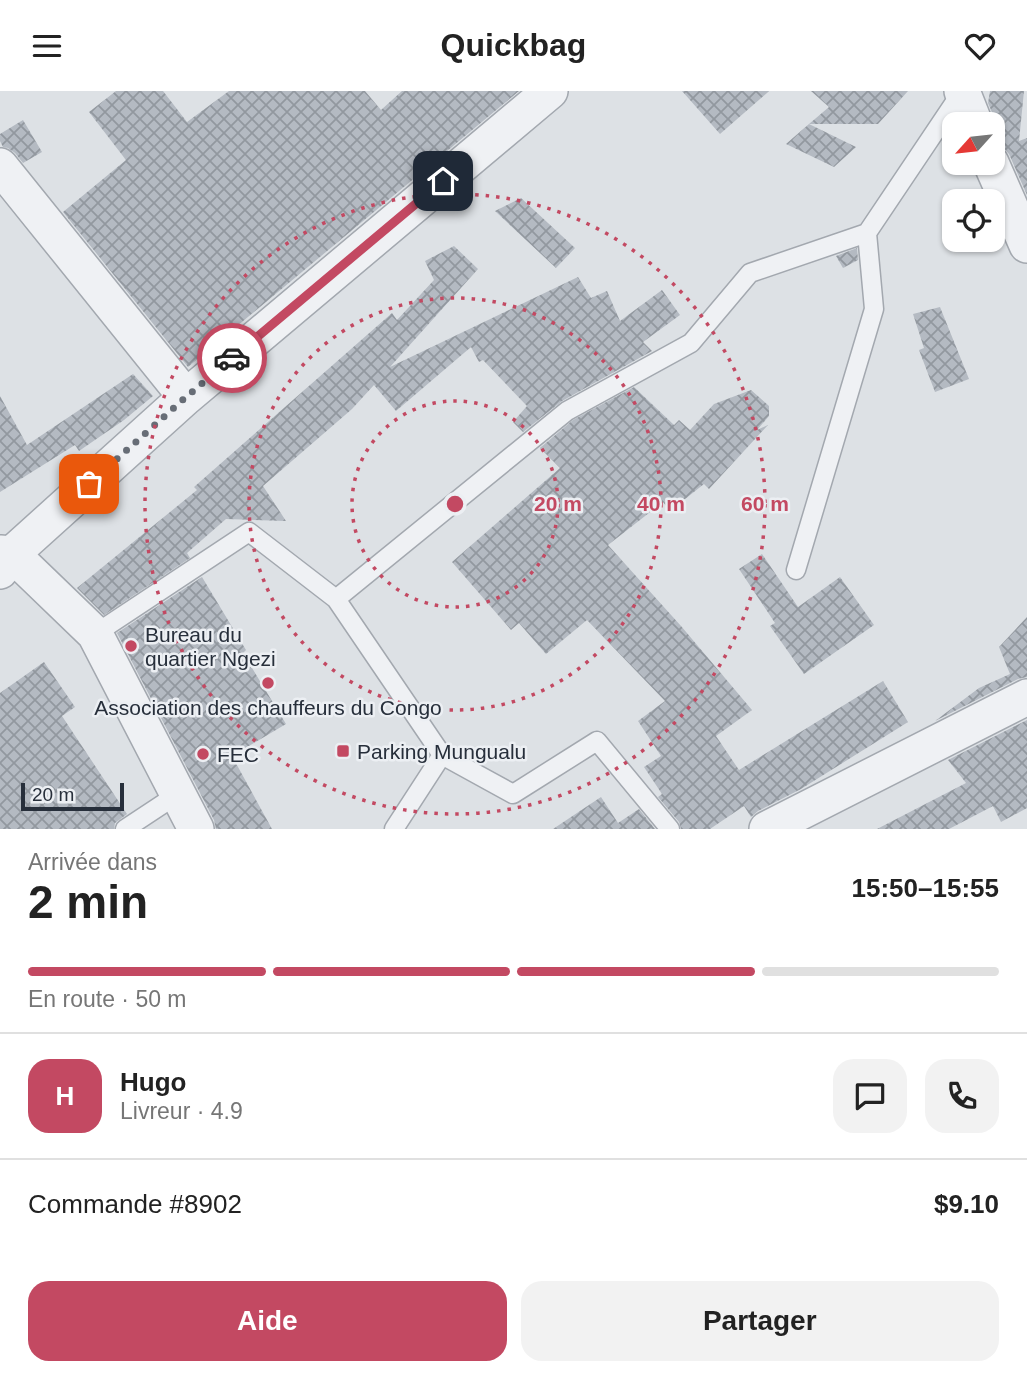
<!DOCTYPE html>
<html lang="fr">
<head>
<meta charset="utf-8">
<style>
  :root { --surface:#fff; --page:#f2f2f2; --text:#222; --muted:#767676; --line:#e0e0e0; --accent:#c34962 }
  body { margin:0; font-family:Helvetica,sans-serif; background:var(--page); color:var(--text); height:100vh; display:flex; flex-direction:column; font-size:26px; white-space:nowrap }
  * { box-sizing:border-box; margin:0 }
  p { font-size:23px; color:var(--muted) }
  .icon { flex:none; width:38px; height:38px; fill:none; stroke:currentColor; stroke-width:2; stroke-linecap:round; stroke-linejoin:round }
  .map { position:relative; height:738px; overflow:hidden }
  .sheet { display:flex; flex-direction:column; background:var(--surface); flex:1 }
  .sheet>* { flex:none }
  .needle { width:46px; rotate:243deg }
  .fabs { position:absolute; left:942px; top:21px; display:grid; gap:14px }
  .fabs a { display:grid; place-items:center; width:63px; height:63px; border-radius:14px; background:var(--surface); box-shadow:0 2px 5px #0004; font-size:35px }
  .scale { position:absolute; left:21px; bottom:18px; width:103px; box-sizing:border-box; padding-left:7px; border:4px solid #272f3b; border-top:0; font-size:19px; line-height:24px; white-space:nowrap; color:#272f3b; -webkit-text-stroke:5px #eceff3; paint-order:stroke }
  .pin { position:absolute; display:grid; place-items:center; width:60px; height:60px; color:#fff; margin:-30px; border-radius:14px; box-shadow:0 4px 10px #0006 }
  .courier { position:absolute; display:grid; place-items:center; width:70px; height:70px; margin:-35px; border:5px solid #c34962; border-radius:50%; background:#fff; color:#222; box-shadow:0 2px 9px #0007 }
  .head em { font-style:normal; font-weight:600 }
  .head div { display:flex; flex-direction:column-reverse }
  .head { display:flex; align-items:center; justify-content:space-between; height:119px; padding:0 28px }
  h1 { font-size:46px; font-weight:600; line-height:52px }
  .bar { display:grid; grid-template-columns:repeat(4,1fr); gap:10px 7px; align-content:center; height:84px; padding:0 28px }
  .bar i { height:9px; border-radius:5px; background:var(--line) }
  .bar .current { background:var(--accent) }
  .bar p { grid-column:span 4 }
  .line { display:flex; align-items:center; gap:18px; padding:0 28px; border-top:2px solid var(--line) }
  .line div { flex:1 }
  .round { display:grid; place-items:center; flex:none; width:74px; height:74px; border-radius:21px; background:var(--page) }
  .primary-button { display:flex; gap:14px; margin-top:auto; padding:14px 28px }
  .primary-button a { flex:1; height:80px; border-radius:21px; background:var(--accent); color:#fff; font-size:28px; font-weight:600; line-height:80px; text-align:center }
  .primary-button a+a { background:var(--page); color:var(--text) }
  header { display:flex; justify-content:space-between; align-items:center; height:91px; padding:0 28px; background:var(--surface); font-size:32px; font-weight:600 }
  .map>svg:first-child { display:block }
</style>
</head>
<body>
<header><svg class="icon" aria-label="menu" viewBox="0 0 24 24"><path d="M4 6h16M4 12h16M4 18h16"/></svg>Quickbag<svg class="icon" aria-label="heart" viewBox="0 0 24 24"><path d="M12 20l-8-8c-3-5 5-10 8-4 3-6 11-1 8 4z"/></svg></header>
<div class="map">
<svg width="1027" height="738" viewBox="0 0 1027 738">
  <defs>
    <pattern id="building-cross-hatch" width="8" height="8" patternUnits="userSpaceOnUse" patternTransform="scale(1.75)"><rect width="8" height="8" fill="#b4bac2"/><path d="M0 0l8 8M0 8l8-8" fill="none" stroke="#92989f"/></pattern>
  </defs>
  <rect width="100%" height="100%" fill="#dde1e5"/>
  <!-- building -->
  <path fill="url(#building-cross-hatch)" d="M 116,0 L 163,0 L 187,31 L 229,0 L 365,0 L 381,19 L 402,0 L 519,0 L 188,276 L 63,121 L 126,69 L 89,21 Z
    M 682,0 L 769,0 L 720,43 Z
    M 811,0 L 908,0 L 878,33 L 809,33 L 829,16 Z
    M 990,0 L 1024,0 L 1019,50 L 1027,47 L 1027,104 L 1009,63 L 1002,55 L 992,52 L 992,42 L 995,35 L 994,26 L 988,12 Z
    M 23,29 L 42,61 L 23,72 L 15,62 L 8,57 L 3,56 L 0,50 L 0,43 Z
    M 809,33 L 856,56 L 834,76 L 786,53 Z
    M 521,107 L 575,157 L 556,177 L 495,120 Z
    M 454,155 L 478,178 L 390,276 L 578,186 L 591,207 L 607,200 L 620,230 L 662,199 L 680,224 L 643,251 L 652,260 L 562,310 L 523,341 L 513,331 L 527,315 L 483,269 L 479,271 L 471,256 L 396,320 L 374,294 L 352,318 L 263,395 L 286,430 L 226,428 L 187,462 L 190,467 L 104,524 L 77,497 L 197,399 L 194,396 L 392,222 L 397,229 L 434,189 L 425,170 Z
    M 857,157 L 858,169 L 843,177 L 836,165 Z
    M 940,216 L 969,288 L 935,301 L 919,259 L 924,257 L 913,223 Z
    M 133,283 L 153,305 L 124,329 L 79,360 L 75,354 L 0,401 L 0,305 L 27,354 Z
    M 634,296 L 674,334 L 679,329 L 690,339 L 714,313 L 751,299 L 769,315 L 769,325 L 757,339 L 768,334 L 709,398 L 704,393 L 670,420 L 663,411 L 608,454 L 681,535 L 752,619 L 716,645 L 739,679 L 883,590 L 908,631 L 801,698 L 758,720 L 751,726 L 744,715 L 710,738 L 681,738 L 679,731 L 658,706 L 662,703 L 644,676 L 661,665 L 638,630 L 665,610 L 587,529 L 546,563 L 519,532 L 511,539 L 452,471 L 560,377 L 540,357 L 573,329 Z
    M 762,463 L 798,516 L 840,486 L 874,534 L 804,583 L 770,535 L 775,532 L 739,478 Z
    M 202,486 L 246,559 L 243,562 L 286,633 L 232,665 L 272,738 L 216,738 L 214,729 L 117,542 Z
    M 1027,526 L 1027,586 L 1018,588 L 935,630 L 979,597 L 1010,583 L 999,556 Z
    M 44,571 L 75,616 L 62,625 L 127,723 L 115,732 L 114,738 L 0,738 L 0,602 Z
    M 1027,629 L 1027,717 L 1001,731 L 993,715 L 949,738 L 877,738 L 966,692 L 948,669 Z
    M 601,706 L 618,732 L 639,718 L 655,738 L 553,738 Z"/>
  <g fill="none" stroke-linecap="round" stroke-linejoin="round">
    <!-- lane casing -->
    <g stroke="#a3a8af" stroke-width="21">
      <path id="lane" d="M 796,479 L 874,218 L 867,142
        M 336,508 L 567,320 L 691,252 L 750,182 L 867,142 L 961,2
        M 95,543 L 249,441 L 336,508 L 442,664 L 513,703 L 597,650 L 670,738
        M 125,738 L 178,703
        M 394,738 L 442,664"/>
    </g>
    <!-- street casing -->
    <g stroke="#a3a8af" stroke-width="38">
      <path id="street" d="M 962,0 L 975,33
        M 991,72 L 1027,154
        M 0,75 L 186,306
        M 0,462 L 12,463 L 95,543 L 196,738
        M 0,480 L 12,463 L 186,306 L 550,0
        M 767,738 L 1027,606"/>
    </g>
    <!-- lane -->
    <use href="#lane" stroke="#eff1f4" stroke-width="18"/>
    <!-- street -->
    <use href="#street" stroke="#eff1f4" stroke-width="35"/>
  </g>
  <g fill="none" stroke-linecap="round" stroke-linejoin="round">
    <!-- done -->
    <path stroke="#676d76" stroke-width="7" stroke-dasharray="0 12.6" d="M 89,393 L 186,306 L 232,267"/>
    <!-- route -->
    <path stroke="#c34962" stroke-width="9" d="M 232,267 L 443,90"/>
  </g>
  <!-- distance rings -->
  <g fill="none" stroke="#c34962" stroke-width="3.5" stroke-dasharray="3.5 7">
    <circle cx="455" cy="413" r="103"/>
    <circle cx="455" cy="413" r="206"/>
    <circle cx="455" cy="413" r="310"/>
  </g>
  <!-- markers -->
  <g fill="#c34962" stroke="#eceff3" stroke-width="2.5">
    <circle cx="131" cy="555" r="7"/>
    <circle cx="268" cy="592" r="7"/>
    <rect x="336" y="653" width="14" height="14" rx="3.5"/>
    <circle cx="203" cy="663" r="7"/>
  </g>
  <g text-anchor="middle" dominant-baseline="central" stroke-width="5" stroke-linejoin="round" paint-order="stroke">
    <!-- poi labels -->
    <g font-size="21" fill="#272f3b" stroke="#eceff3" text-anchor="start">
      <text x="145" y="543">Bureau du<tspan x="145" dy="24">quartier Ngezi</tspan></text>
      <text x="268" y="616" text-anchor="middle">Association des chauffeurs du Congo</text>
      <text x="357" y="660">Parking Mungualu</text>
      <text x="217" y="663">FEC</text>
    </g>
  </g>
  <circle cx="455" cy="413" r="10" fill="#c34962" stroke="#eceff3" stroke-width="3.5"/>
  <g font-size="21" text-anchor="middle" font-weight="bold" fill="#c34962" stroke="#eceff3" stroke-width="5" stroke-linejoin="round" paint-order="stroke">
    <text x="558" y="420">20 m</text>
    <text x="661" y="420">40 m</text>
    <text x="765" y="420">60 m</text>
  </g>
</svg>
<div class="fabs">
<a><svg class="needle" viewBox="-14 -14 28 28"><path d="M0-13l5 13h-10z" fill="#e53935"/><path d="M0 13l5-13h-10z" fill="#767676"/></svg></a>
<a><svg class="icon" aria-label="locate" viewBox="0 0 24 24"><circle cx="12" cy="12" r="6"/><path d="M12 2v4M12 18v4M2 12h4M18 12h4"/></svg></a>
</div>
<div class="scale">20 m</div>
<div class="pin" style="left:89px;top:393px;background:#ea580c"><svg class="icon" aria-label="bag" viewBox="0 0 24 24"><path d="M5 8h14l-1 12H6zM9 8a3 3 0 0 1 6 0"/></svg></div>
<div class="pin" style="left:443px;top:90px;background:#1f2937"><svg class="icon" aria-label="home" viewBox="0 0 24 24"><path d="M3 11l9-7 9 7M6 9v11h12V9"/></svg></div>
<div class="courier" style="left:232px;top:267px"><svg class="icon" aria-label="car" viewBox="0 0 24 24"><path d="M5 17H2v-5l4-1 3-4h7l3 4 3 1v5h-3M9 17h6M6 11h13"/><circle cx="7" cy="17" r="2"/><circle cx="17" cy="17" r="2"/></svg></div>
</div>
<section class="sheet">
<div class="head"><div><h1>2 min</h1><p>Arrivée dans</p></div><em>15:50–15:55</em></div>
<div class="bar"><i class="current"></i><i class="current"></i><i class="current"></i><i></i><p>En route · 50 m</p></div>
<div class="line" style="height:126px"><b class="round" style="background:var(--accent);color:#fff">H</b><div><b>Hugo</b><p>Livreur · 4.9</p></div><a class="round"><svg class="icon" aria-label="chat" viewBox="0 0 24 24"><path d="M4 5h16v11H9l-5 4z"/></svg></a><a class="round"><svg class="icon" aria-label="phone" viewBox="0 0 24 24"><path d="M5 4h4l2 5-3 2q2 4 5 5l2-3 5 2v4C11 20 4 13 5 4z"/></svg></a></div>
<div class="line" style="height:91px"><div>Commande #8902</div><b>$9.10</b></div>
<div class="primary-button"><a>Aide</a><a>Partager</a></div>
</section>
</body>
</html>
